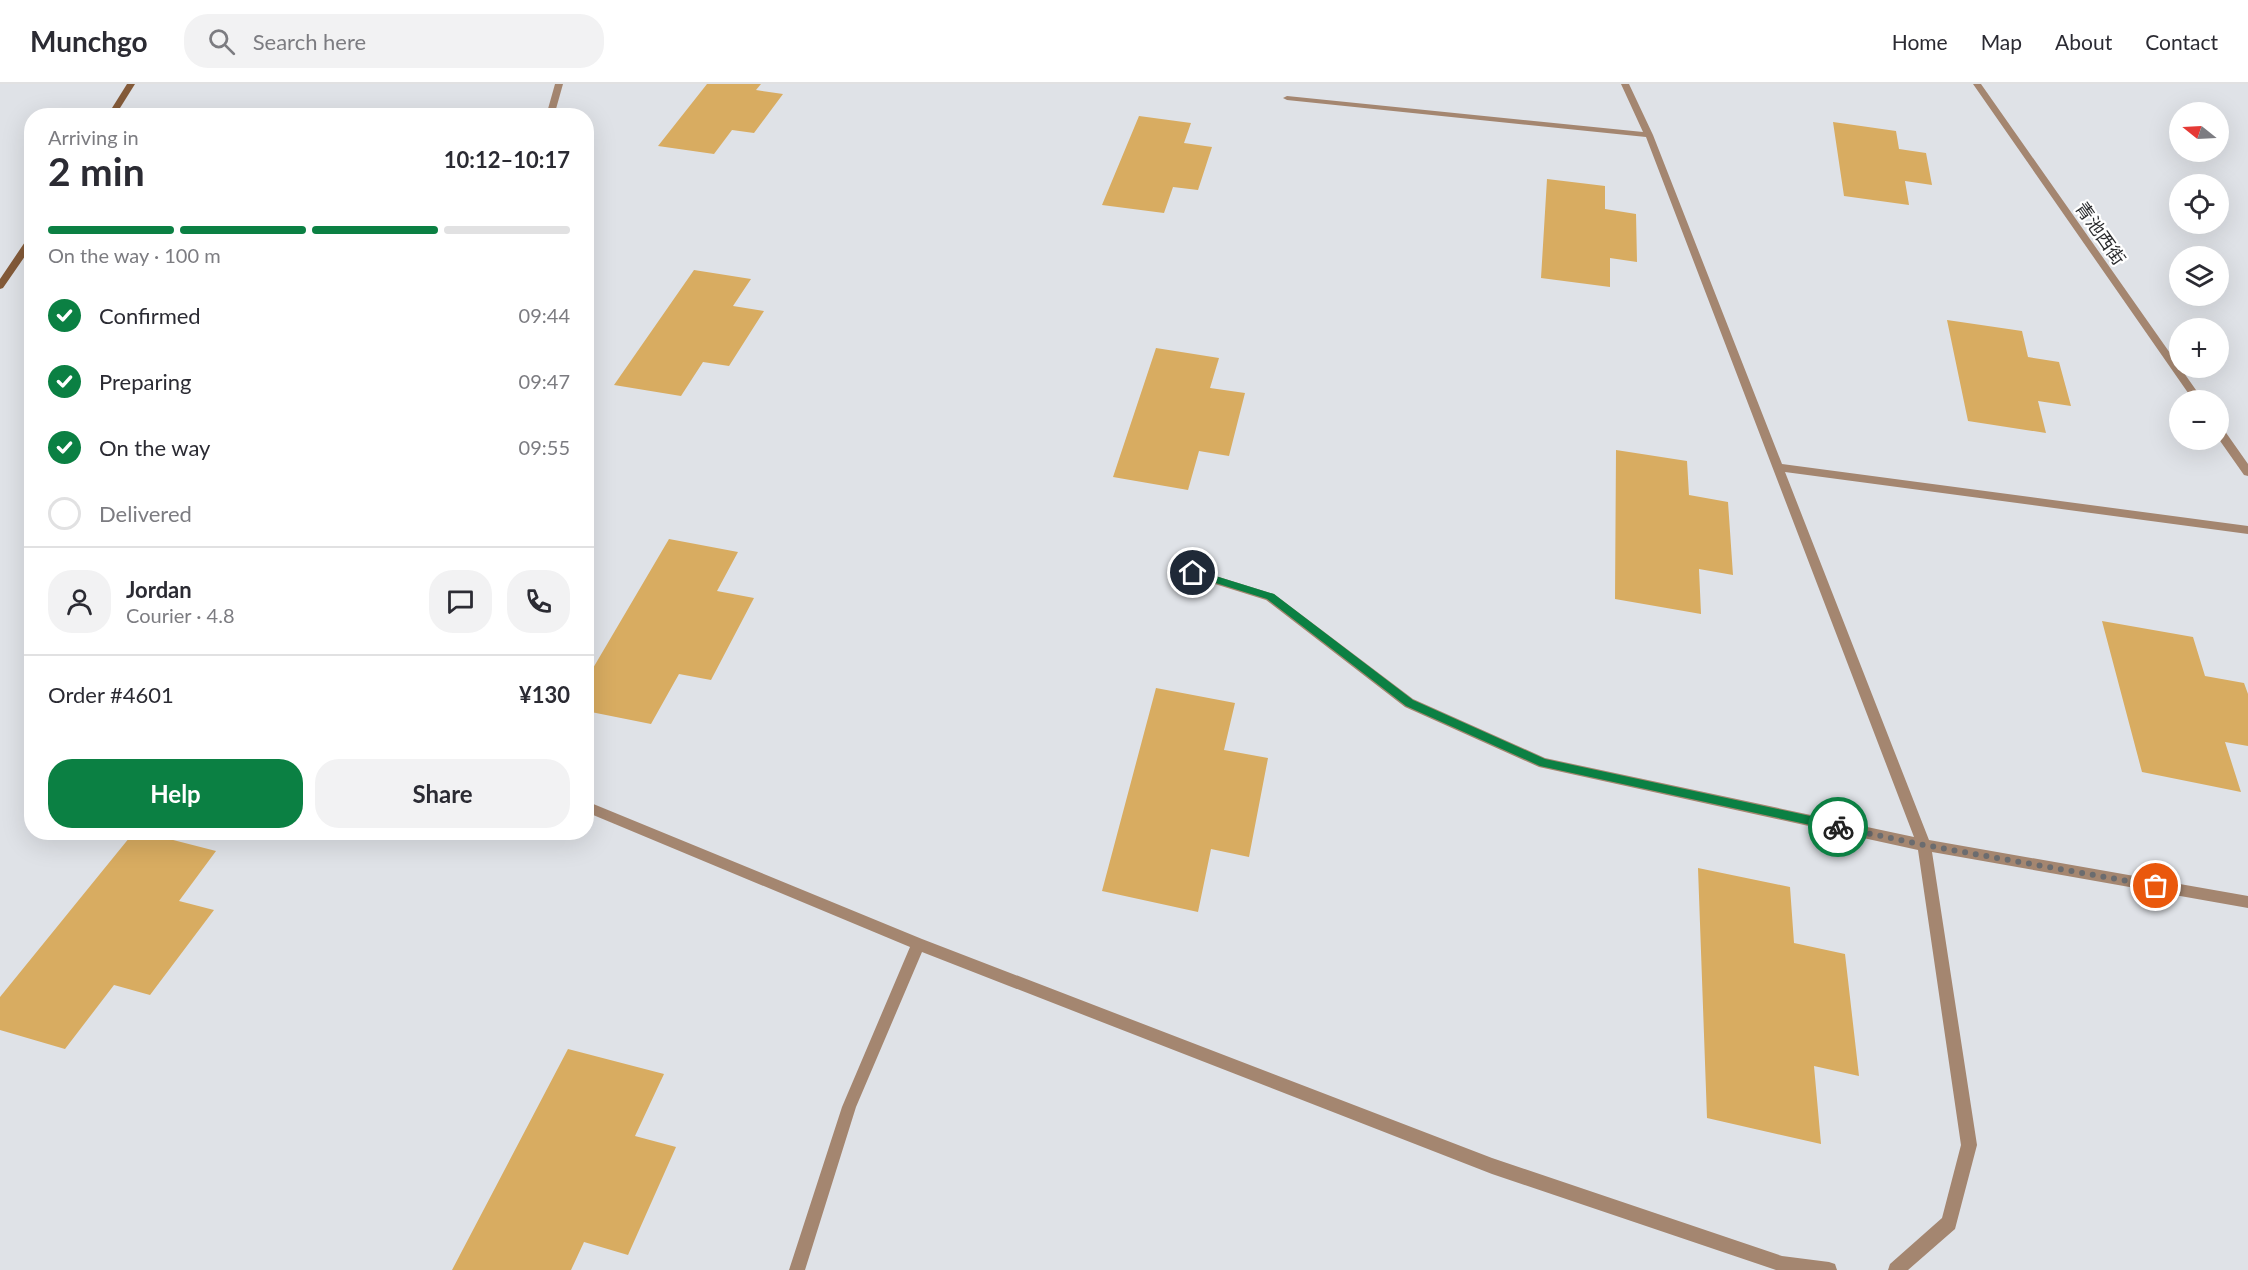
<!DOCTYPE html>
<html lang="en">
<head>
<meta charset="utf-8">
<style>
  :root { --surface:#fff; --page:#f2f2f3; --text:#2b2b33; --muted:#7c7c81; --line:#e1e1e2; --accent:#0b8043 }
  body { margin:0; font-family:Lato,"Noto Sans SC",sans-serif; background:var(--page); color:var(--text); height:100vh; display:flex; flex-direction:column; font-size:22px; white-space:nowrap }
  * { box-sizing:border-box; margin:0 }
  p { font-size:20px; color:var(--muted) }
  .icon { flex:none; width:33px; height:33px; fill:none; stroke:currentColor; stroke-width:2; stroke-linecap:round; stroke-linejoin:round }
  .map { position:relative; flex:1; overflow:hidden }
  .drawer { position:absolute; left:24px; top:24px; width:570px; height:732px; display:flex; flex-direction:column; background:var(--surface); border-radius:24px; box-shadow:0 6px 24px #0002 }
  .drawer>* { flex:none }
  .needle { width:39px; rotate:288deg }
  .controls { position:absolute; left:2169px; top:18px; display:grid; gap:12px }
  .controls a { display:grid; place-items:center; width:60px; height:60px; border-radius:50%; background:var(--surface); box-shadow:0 6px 24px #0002; font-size:30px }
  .pin { position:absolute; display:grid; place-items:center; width:51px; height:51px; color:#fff; margin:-26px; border:3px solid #fff; border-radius:50%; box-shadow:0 2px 6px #0007 }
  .courier { position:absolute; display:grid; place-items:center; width:60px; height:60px; margin:-30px; border:4px solid #0b8043; border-radius:50%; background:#fff; color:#222; box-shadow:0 2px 8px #0007 }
  .headline em { font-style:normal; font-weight:700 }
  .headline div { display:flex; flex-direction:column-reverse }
  .headline { display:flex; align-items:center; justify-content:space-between; height:102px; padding:0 24px }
  h1 { font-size:39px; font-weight:700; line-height:45px }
  .bar { display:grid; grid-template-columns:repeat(4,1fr); gap:9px 6px; align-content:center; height:72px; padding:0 24px }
  .bar i { height:8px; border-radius:4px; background:var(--line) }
  .bar .current { background:var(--accent) }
  .bar p { grid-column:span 4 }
  .line { display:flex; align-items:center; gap:15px; padding:0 24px; border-top:2px solid var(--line) }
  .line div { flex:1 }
  .round { display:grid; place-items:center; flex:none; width:63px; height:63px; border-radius:24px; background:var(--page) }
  ol { padding:0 24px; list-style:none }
  li { display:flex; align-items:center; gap:18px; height:66px }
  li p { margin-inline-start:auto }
  li .icon { padding:6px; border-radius:50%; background:var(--accent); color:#fff; stroke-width:4 }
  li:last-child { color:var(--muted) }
  li i { width:33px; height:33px; border:3px solid var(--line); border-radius:50% }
  .primary-button { display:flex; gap:12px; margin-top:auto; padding:12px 24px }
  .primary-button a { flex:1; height:69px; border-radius:24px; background:var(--accent); color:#fff; font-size:24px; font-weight:700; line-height:69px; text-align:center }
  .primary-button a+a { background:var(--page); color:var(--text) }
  header { display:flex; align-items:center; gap:36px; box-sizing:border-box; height:84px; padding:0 30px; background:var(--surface); border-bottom:2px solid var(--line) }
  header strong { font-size:28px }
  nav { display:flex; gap:33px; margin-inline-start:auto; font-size:21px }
  .search { width:420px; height:54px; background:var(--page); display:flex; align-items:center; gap:15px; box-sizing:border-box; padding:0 21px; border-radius:24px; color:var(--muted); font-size:22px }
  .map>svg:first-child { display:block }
</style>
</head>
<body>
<header>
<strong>Munchgo</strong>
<div class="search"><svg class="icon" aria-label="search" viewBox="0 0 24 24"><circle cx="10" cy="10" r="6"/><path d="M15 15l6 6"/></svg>Search here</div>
<nav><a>Home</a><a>Map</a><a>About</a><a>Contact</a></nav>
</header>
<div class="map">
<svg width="2248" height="1186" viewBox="0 0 2248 1186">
  <rect width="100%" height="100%" fill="#dfe2e7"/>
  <!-- building -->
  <path fill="#d8ac61" d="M 707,0 L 761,0 L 756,6 L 783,10 L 754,49 L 732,46 L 714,70 L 658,62 Z
    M 1139,32 L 1191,39 L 1184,59 L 1212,63 L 1198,106 L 1173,103 L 1164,129 L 1102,121 Z
    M 1833,38 L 1896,47 L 1899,65 L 1926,69 L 1932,101 L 1905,97 L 1909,121 L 1844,112 Z
    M 1547,95 L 1605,102 L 1605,125 L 1636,130 L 1637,178 L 1610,174 L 1610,203 L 1541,194 Z
    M 694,186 L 751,195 L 733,222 L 764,227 L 729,282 L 703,278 L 681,312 L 614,301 Z
    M 1947,236 L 2022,247 L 2028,273 L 2059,278 L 2071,322 L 2038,317 L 2046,349 L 1968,337 Z
    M 1156,264 L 1219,274 L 1210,304 L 1245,309 L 1229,372 L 1199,367 L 1188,406 L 1113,393 Z
    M 1616,366 L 1687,377 L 1689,411 L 1728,418 L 1733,491 L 1699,485 L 1701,530 L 1615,515 Z
    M 669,455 L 738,468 L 717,507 L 754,514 L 711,596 L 679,590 L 651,640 L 586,627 L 586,596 Z
    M 2102,537 L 2193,553 L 2205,592 L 2244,599 L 2248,610 L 2248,662 L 2225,658 L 2241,708 L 2142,688 Z
    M 1156,604 L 1235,619 L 1224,666 L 1268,674 L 1249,773 L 1211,765 L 1198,828 L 1102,807 Z
    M 134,748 L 142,748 L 216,767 L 179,817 L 214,826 L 150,911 L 114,901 L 65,965 L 0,946 L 0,913 Z
    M 1698,784 L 1790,803 L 1794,859 L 1845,870 L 1859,992 L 1814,982 L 1821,1060 L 1707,1034 Z
    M 568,965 L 664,990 L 635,1052 L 676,1063 L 628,1171 L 584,1158 L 571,1186 L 452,1186 Z"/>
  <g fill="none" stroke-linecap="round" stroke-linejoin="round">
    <!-- service -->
    <path fill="#a48670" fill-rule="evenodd" d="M 555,0 L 563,0 L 554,32 L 546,32 Z
      M 1621,0 L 1629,0 L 1653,51 L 1782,380 L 2248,442 L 2248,450 L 1785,388 L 1929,756 L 2248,812 L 2248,824 L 1932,768 L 1977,1061 L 1955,1145 L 1908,1186 L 1888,1186 L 1890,1180 L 1942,1134 L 1961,1061 L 1918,766 L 1539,683 L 1405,623 L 1266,516 L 1170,486 L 1168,483 L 1174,479 L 1274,510 L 1413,615 L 1545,674 L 1914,753 L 1646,53 L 1287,16 L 1283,14 L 1287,12 L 1643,48 Z
      M 586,717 L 922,855 L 1492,1074 L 1782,1172 L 1829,1178 L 1835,1180 L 1837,1186 L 1776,1186 L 1492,1090 L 922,868 L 856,1023 L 805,1186 L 789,1186 L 842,1023 L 910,863 L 586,728 Z"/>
    <!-- tertiary -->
    <path fill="#a48670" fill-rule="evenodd" d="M 1973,0 L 1981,0 L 2203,316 L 2193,316 Z
      M 2218,343 L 2222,343 L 2248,380 L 2248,392 L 2244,391 L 2218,354 Z"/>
    <!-- secondary -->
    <path fill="#835a39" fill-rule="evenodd" d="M 127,0 L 135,0 L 115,32 L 107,32 Z
      M 32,151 L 32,162 L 3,204 L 0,205 L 0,195 L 29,152 Z"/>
  </g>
  <!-- route -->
  <path fill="#0b8043" d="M 1193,485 L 1274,510 L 1413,616 L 1545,675 L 1838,738 L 1844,743 L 1838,747 L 1540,682 L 1406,622 L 1267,515 L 1190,491 L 1190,487 Z"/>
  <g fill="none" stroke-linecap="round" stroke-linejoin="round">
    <!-- done -->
    <path stroke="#6b6c6f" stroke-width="6" stroke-dasharray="0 10.8" d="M 1838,743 L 1924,761 L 2156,802"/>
  </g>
  <g text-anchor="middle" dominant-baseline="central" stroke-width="4.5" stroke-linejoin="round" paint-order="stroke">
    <!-- far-street labels -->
    <g font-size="18" fill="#2c2d2f" stroke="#fff">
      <text transform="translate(2101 149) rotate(55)">青池西街</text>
    </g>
  </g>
</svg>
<div class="controls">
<a><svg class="needle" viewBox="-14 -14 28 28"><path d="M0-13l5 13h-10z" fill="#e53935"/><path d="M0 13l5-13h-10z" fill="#7c7c81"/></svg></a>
<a><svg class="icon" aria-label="locate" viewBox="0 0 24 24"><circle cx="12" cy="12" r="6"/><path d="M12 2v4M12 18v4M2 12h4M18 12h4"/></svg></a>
<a><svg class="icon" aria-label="layers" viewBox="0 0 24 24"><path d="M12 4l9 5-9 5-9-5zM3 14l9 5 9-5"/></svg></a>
<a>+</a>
<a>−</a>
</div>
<div class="pin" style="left:2156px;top:802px;background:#ea580c"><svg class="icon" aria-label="bag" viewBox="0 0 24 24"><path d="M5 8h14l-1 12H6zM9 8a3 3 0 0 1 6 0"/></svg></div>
<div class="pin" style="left:1193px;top:489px;background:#1f2937"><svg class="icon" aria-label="home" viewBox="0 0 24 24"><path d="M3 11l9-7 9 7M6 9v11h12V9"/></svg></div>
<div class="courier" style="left:1838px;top:743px"><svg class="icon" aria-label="bike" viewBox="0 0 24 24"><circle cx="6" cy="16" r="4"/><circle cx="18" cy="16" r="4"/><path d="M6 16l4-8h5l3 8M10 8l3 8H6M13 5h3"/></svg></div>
<section class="drawer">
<div class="headline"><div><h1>2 min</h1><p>Arriving in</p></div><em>10:12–10:17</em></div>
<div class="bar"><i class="current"></i><i class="current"></i><i class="current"></i><i></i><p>On the way · 100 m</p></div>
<ol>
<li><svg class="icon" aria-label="check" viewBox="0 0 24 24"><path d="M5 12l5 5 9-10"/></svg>Confirmed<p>09:44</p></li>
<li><svg class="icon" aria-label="check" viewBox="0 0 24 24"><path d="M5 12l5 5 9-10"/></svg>Preparing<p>09:47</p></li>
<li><svg class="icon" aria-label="check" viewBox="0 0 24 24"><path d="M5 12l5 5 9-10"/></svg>On the way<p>09:55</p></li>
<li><i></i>Delivered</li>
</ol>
<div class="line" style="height:108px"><a class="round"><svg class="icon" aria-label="person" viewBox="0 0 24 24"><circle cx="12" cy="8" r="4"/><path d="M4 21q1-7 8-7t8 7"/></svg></a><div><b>Jordan</b><p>Courier · 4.8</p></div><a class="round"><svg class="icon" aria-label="chat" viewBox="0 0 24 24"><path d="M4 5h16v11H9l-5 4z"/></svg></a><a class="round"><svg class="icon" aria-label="phone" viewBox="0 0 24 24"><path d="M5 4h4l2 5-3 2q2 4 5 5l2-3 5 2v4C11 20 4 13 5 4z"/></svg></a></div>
<div class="line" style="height:78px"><div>Order #4601</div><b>¥130</b></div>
<div class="primary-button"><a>Help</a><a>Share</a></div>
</section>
</div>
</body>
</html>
